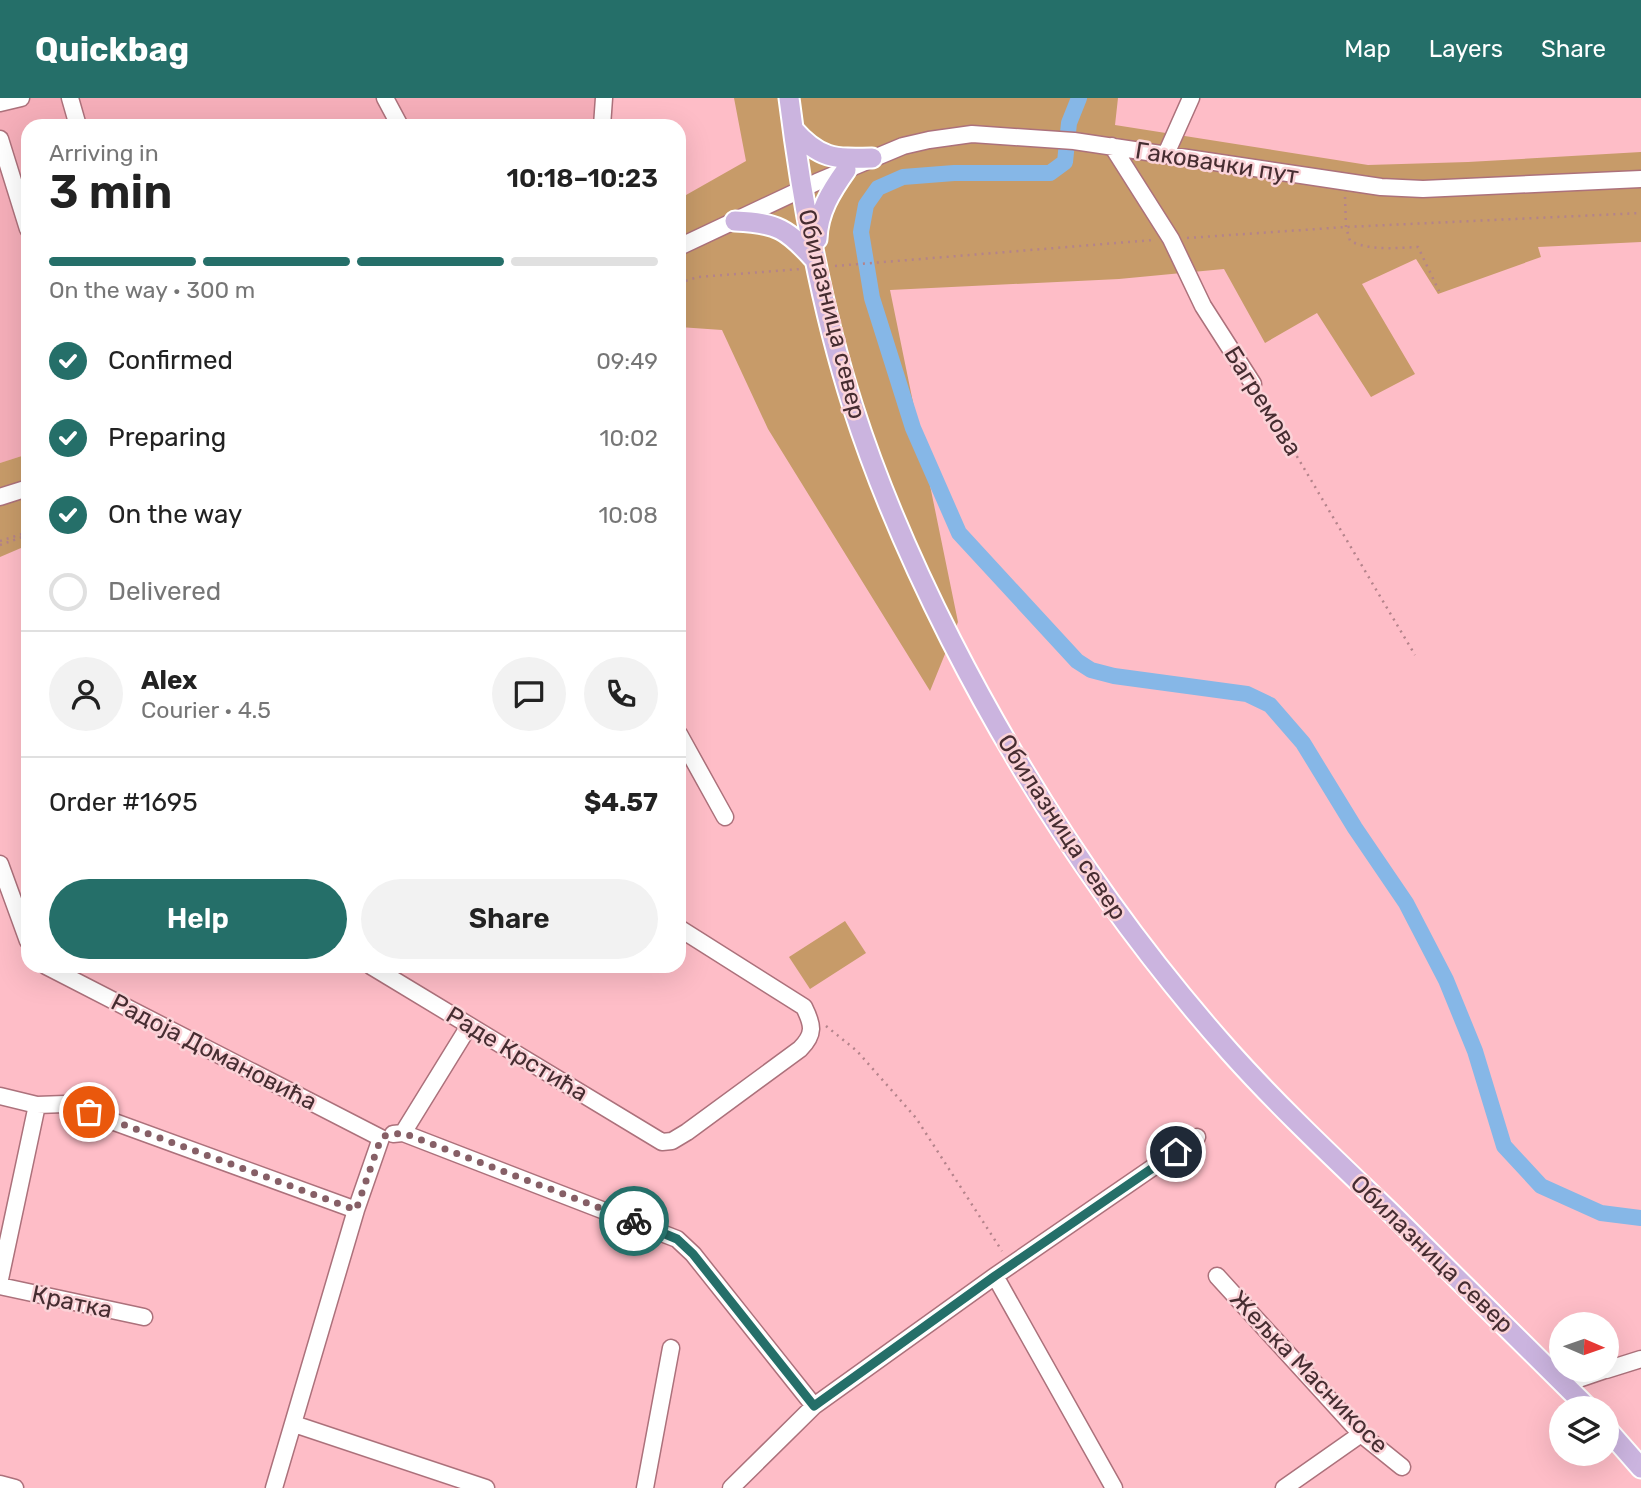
<!DOCTYPE html>
<html lang="en">
<head>
<meta charset="utf-8">
<style>
  :root { --surface:#fff; --page:#f2f2f2; --text:#222; --muted:#767676; --line:#e0e0e0; --accent:#256f69 }
  body { margin:0; font-family:Rubik,sans-serif; background:var(--page); color:var(--text); height:100vh; display:flex; flex-direction:column; font-size:26px; white-space:nowrap }
  * { box-sizing:border-box; margin:0 }
  p { font-size:23px; color:var(--muted) }
  .icon { flex:none; width:38px; height:38px; fill:none; stroke:currentColor; stroke-width:2; stroke-linecap:round; stroke-linejoin:round }
  .map { position:relative; flex:1; overflow:hidden }
  .details { position:absolute; left:21px; top:21px; width:665px; height:854px; display:flex; flex-direction:column; background:var(--surface); border-radius:21px; box-shadow:0 7px 28px #0002 }
  .details>* { flex:none }
  .needle { width:46px; rotate:92deg }
  .controls { position:absolute; left:1549px; top:1214px; display:grid; gap:14px }
  .controls a { display:grid; place-items:center; width:70px; height:70px; border-radius:50%; background:var(--surface); box-shadow:0 7px 28px #0002; font-size:35px }
  .pin { position:absolute; display:grid; place-items:center; width:60px; height:60px; color:#fff; margin:-30px; border:4px solid #fff; border-radius:50%; box-shadow:0 2px 7px #0007 }
  .courier { position:absolute; display:grid; place-items:center; width:70px; height:70px; margin:-35px; border:5px solid #256f69; border-radius:50%; background:#fff; color:#222; box-shadow:0 2px 9px #0007 }
  .overview em { font-style:normal; font-weight:600 }
  .overview div { display:flex; flex-direction:column-reverse }
  .overview { display:flex; align-items:center; justify-content:space-between; height:119px; padding:0 28px }
  h1 { font-size:46px; font-weight:600; line-height:52px }
  .bar { display:grid; grid-template-columns:repeat(4,1fr); gap:10px 7px; align-content:center; height:84px; padding:0 28px }
  .bar i { height:9px; border-radius:5px; background:var(--line) }
  .bar .current { background:var(--accent) }
  .bar p { grid-column:span 4 }
  .line { display:flex; align-items:center; gap:18px; padding:0 28px; border-top:2px solid var(--line) }
  .line div { flex:1 }
  .round { display:grid; place-items:center; flex:none; width:74px; height:74px; border-radius:37px; background:var(--page) }
  ol { padding:0 28px; list-style:none }
  li { display:flex; align-items:center; gap:21px; height:77px }
  li p { margin-inline-start:auto }
  li .icon { padding:7px; border-radius:50%; background:var(--accent); color:#fff; stroke-width:4 }
  li:last-child { color:var(--muted) }
  li i { width:38px; height:38px; border:4px solid var(--line); border-radius:50% }
  .primary-button { display:flex; gap:14px; margin-top:auto; padding:14px 28px }
  .primary-button a { flex:1; height:80px; border-radius:42px; background:var(--accent); color:#fff; font-size:28px; font-weight:600; line-height:80px; text-align:center }
  .primary-button a+a { background:var(--page); color:var(--text) }
  header { display:flex; align-items:center; gap:42px; box-sizing:border-box; height:98px; padding:0 35px; background:var(--accent); color:#fff }
  header strong { font-size:33px }
  nav { display:flex; gap:38px; margin-inline-start:auto; font-size:24px }
  .map>svg:first-child { display:block }
</style>
</head>
<body>
<header>
<strong>Quickbag</strong>
<nav><a>Map</a><a>Layers</a><a>Share</a></nav>
</header>
<div class="map">
<svg width="1641" height="1390" viewBox="0 0 1641 1390">
  <rect width="100%" height="100%" fill="#febdc7"/>
  <!-- built -->
  <path fill="#f5aeb9" d="M 0,0 L 599,0 L 605,28 L 28,28 L 28,356 L 0,365 Z"/>
  <!-- green -->
  <path fill="#c79b69" d="M 734,0 L 1118,0 L 1115,27 L 1368,67 L 1468,64 L 1641,54 L 1641,144 L 1538,149 L 1541,159 L 1438,196 L 1416,161 L 1362,186 L 1415,276 L 1371,299 L 1317,215 L 1265,245 L 1224,171 L 1119,181 L 890,192 L 958,524 L 930,593 L 768,331 L 722,232 L 679,229 L 679,101 L 746,63 Z
    M 28,356 L 28,447 L 0,459 L 0,365 Z
    M 845,823 L 866,855 L 810,891 L 789,859 Z"/>
  <g fill="none" stroke-linecap="round" stroke-linejoin="round">
    <!-- canal -->
    <path stroke="#86b7e7" stroke-width="16" d="M 1079,0 L 1069,25 L 1065,64 L 1050,75 L 954,75 L 903,79 L 878,90 L 866,107 L 861,134 L 872,200 L 913,330 L 959,435 L 1077,563 L 1091,572 L 1114,578 L 1247,596 L 1270,607 L 1303,645 L 1355,730 L 1406,805 L 1446,882 L 1475,953 L 1504,1048 L 1541,1088 L 1601,1115 L 1641,1120"/>
    <!-- minor casing -->
    <g stroke="#ac717b" stroke-width="19">
      <path id="minor" d="M 70,0 L 78,28
        M 385,0 L 400,28
        M 0,5 L 21,0
        M 602,28 L 604,0
        M 0,41 L 28,131
        M 1112,48 L 1171,141 L 1203,208 L 1253,286
        M 1166,56 L 1191,0
        M 679,149 L 817,84 L 903,48 L 929,42 L 972,36 L 1074,43 L 1381,89 L 1423,91 L 1641,81
        M 0,399 L 28,390
        M 679,636 L 725,719
        M 0,766 L 28,843
        M 46,868 L 381,1040 L 356,1112 L 274,1390
        M 371,868 L 662,1044 L 672,1043 L 687,1034 L 800,951 C 815,936 813,927 804,909 L 679,830
        M 0,998 L 37,1007 L 65,1006 L 356,1112
        M 403,1035 L 677,1141 L 693,1156 L 814,1308
        M 393,1036 L 403,1035 L 469,928
        M 995,1178 L 1114,1390
        M 1217,1178 L 1361,1336 L 1402,1369
        M 0,1181 L 37,1007
        M 0,1188 L 144,1219
        M 1606,1272 L 1641,1261
        M 1564,1286 L 1605,1272
        M 294,1326 L 486,1390
        M 0,1386 L 15,1390
        M 645,1390 L 671,1250
        M 731,1390 L 814,1308 L 995,1178 L 1197,1039
        M 1284,1390 L 1361,1336"/>
    </g>
    <!-- major casing -->
    <g stroke="#fff" stroke-width="23">
      <path id="major" d="M 789,0 C 802,104 821,209 853,309 C 879,390 913,467 951,542 C 1027,691 1119,829 1230,954 C 1281,1011 1337,1063 1392,1116 C 1458,1181 1523,1246 1589,1311
        M 793,31 C 819,61 834,61 872,60
        M 735,123 C 778,125 787,131 815,162
        M 817,141 C 818,114 831,93 846,72
        M 1606,1330 L 1641,1370"/>
    </g>
    <!-- path -->
    <path stroke="#b4838b" stroke-width="2.5" stroke-dasharray="2 5" stroke-linecap="butt" d="M 1345,99 L 1346,129 L 1350,143 C 1371,153 1396,150 1418,149 L 1439,193
      M 1187,140 L 1346,129 L 1641,115
      M 835,168 L 1153,142
      M 679,185 L 698,179 L 801,171
      M 1261,298 L 1415,557
      M 0,443 L 28,434
      M 0,447 L 28,437
      M 826,928 L 857,953 L 916,1020 L 1002,1153"/>
    <!-- minor -->
    <use href="#minor" stroke="#fff" stroke-width="16"/>
    <!-- major -->
    <use href="#major" stroke="#cbb4df" stroke-width="19"/>
  </g>
  <g fill="none" stroke-linecap="round" stroke-linejoin="round">
    <!-- done -->
    <path stroke="#865f66" stroke-width="7" stroke-dasharray="0 12.6" d="M 89,1014 L 356,1112 L 381,1040 L 387,1037 L 403,1035 L 634,1123"/>
    <!-- route -->
    <path stroke="#256f69" stroke-width="9" d="M 634,1123 L 677,1141 L 693,1156 L 814,1308 L 995,1178 L 1176,1054"/>
  </g>
  <g text-anchor="middle" dominant-baseline="central" stroke-width="5" stroke-linejoin="round" paint-order="stroke">
    <!-- street labels -->
    <g font-size="24" fill="#462d31" stroke="#fbd3d8">
      <text transform="translate(1217 65) rotate(9)">Гаковачки пут</text>
      <text transform="translate(832 216) rotate(76)">Обилазница север</text>
      <text transform="translate(1263 303) rotate(58)">Багремова</text>
      <text transform="translate(1062 729) rotate(57)">Обилазница север</text>
      <text transform="translate(214 954) rotate(27)">Радоја Домановића</text>
      <text transform="translate(517 956) rotate(31)">Раде Крстића</text>
      <text transform="translate(1432 1156) rotate(44)">Обилазница север</text>
      <text transform="translate(72 1204) rotate(12)">Кратка</text>
      <text transform="translate(1309 1274) rotate(46)">Жељка Масникосе</text>
    </g>
  </g>
</svg>
<div class="controls">
<a><svg class="needle" viewBox="-14 -14 28 28"><path d="M0-13l5 13h-10z" fill="#e53935"/><path d="M0 13l5-13h-10z" fill="#767676"/></svg></a>
<a><svg class="icon" aria-label="layers" viewBox="0 0 24 24"><path d="M12 4l9 5-9 5-9-5zM3 14l9 5 9-5"/></svg></a>
</div>
<div class="pin" style="left:89px;top:1014px;background:#ea580c"><svg class="icon" aria-label="bag" viewBox="0 0 24 24"><path d="M5 8h14l-1 12H6zM9 8a3 3 0 0 1 6 0"/></svg></div>
<div class="pin" style="left:1176px;top:1054px;background:#1f2937"><svg class="icon" aria-label="home" viewBox="0 0 24 24"><path d="M3 11l9-7 9 7M6 9v11h12V9"/></svg></div>
<div class="courier" style="left:634px;top:1123px"><svg class="icon" aria-label="bike" viewBox="0 0 24 24"><circle cx="6" cy="16" r="4"/><circle cx="18" cy="16" r="4"/><path d="M6 16l4-8h5l3 8M10 8l3 8H6M13 5h3"/></svg></div>
<section class="details">
<div class="overview"><div><h1>3 min</h1><p>Arriving in</p></div><em>10:18–10:23</em></div>
<div class="bar"><i class="current"></i><i class="current"></i><i class="current"></i><i></i><p>On the way · 300 m</p></div>
<ol>
<li><svg class="icon" aria-label="check" viewBox="0 0 24 24"><path d="M5 12l5 5 9-10"/></svg>Confirmed<p>09:49</p></li>
<li><svg class="icon" aria-label="check" viewBox="0 0 24 24"><path d="M5 12l5 5 9-10"/></svg>Preparing<p>10:02</p></li>
<li><svg class="icon" aria-label="check" viewBox="0 0 24 24"><path d="M5 12l5 5 9-10"/></svg>On the way<p>10:08</p></li>
<li><i></i>Delivered</li>
</ol>
<div class="line" style="height:126px"><a class="round"><svg class="icon" aria-label="person" viewBox="0 0 24 24"><circle cx="12" cy="8" r="4"/><path d="M4 21q1-7 8-7t8 7"/></svg></a><div><b>Alex</b><p>Courier · 4.5</p></div><a class="round"><svg class="icon" aria-label="chat" viewBox="0 0 24 24"><path d="M4 5h16v11H9l-5 4z"/></svg></a><a class="round"><svg class="icon" aria-label="phone" viewBox="0 0 24 24"><path d="M5 4h4l2 5-3 2q2 4 5 5l2-3 5 2v4C11 20 4 13 5 4z"/></svg></a></div>
<div class="line" style="height:91px"><div>Order #1695</div><b>$4.57</b></div>
<div class="primary-button"><a>Help</a><a>Share</a></div>
</section>
</div>
</body>
</html>
